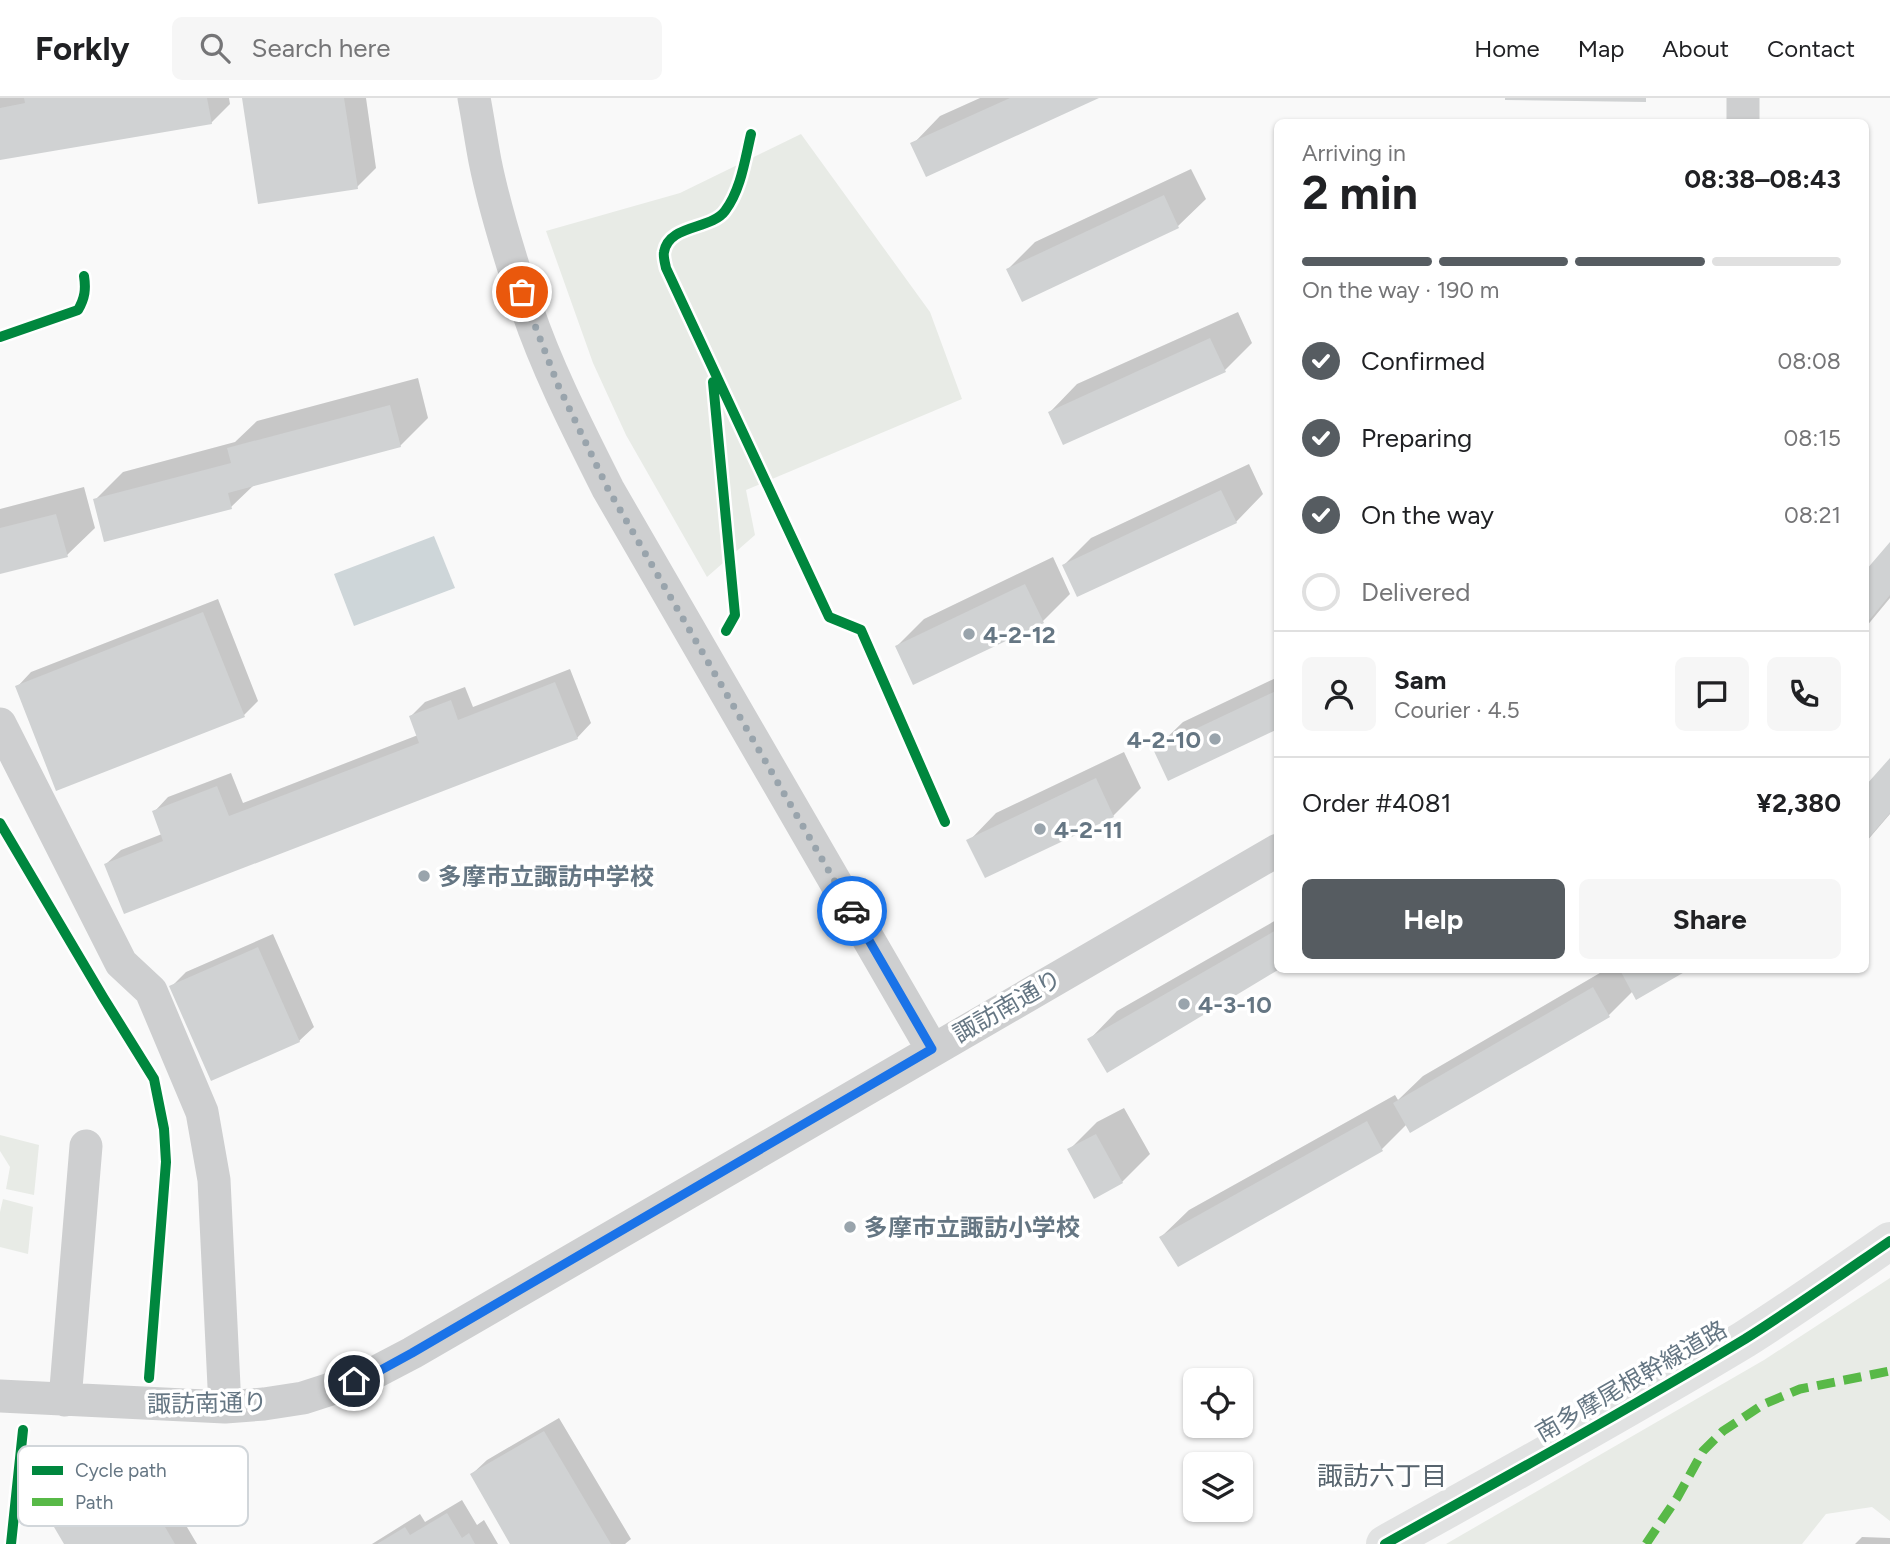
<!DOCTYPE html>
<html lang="en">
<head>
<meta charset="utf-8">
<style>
  :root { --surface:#fff; --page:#f6f6f6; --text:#202124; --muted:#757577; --line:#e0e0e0; --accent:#565c61 }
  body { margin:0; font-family:Figtree,"Noto Sans JP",sans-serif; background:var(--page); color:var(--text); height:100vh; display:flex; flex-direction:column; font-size:26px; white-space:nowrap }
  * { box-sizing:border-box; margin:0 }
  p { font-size:23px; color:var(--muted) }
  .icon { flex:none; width:38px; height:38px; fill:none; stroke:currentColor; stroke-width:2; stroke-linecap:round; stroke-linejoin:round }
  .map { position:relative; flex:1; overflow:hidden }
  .drawer { position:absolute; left:1274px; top:21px; width:595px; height:854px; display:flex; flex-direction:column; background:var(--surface); border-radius:10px; box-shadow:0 2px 5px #0004 }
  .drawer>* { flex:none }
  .tools { position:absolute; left:1183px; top:1270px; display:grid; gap:14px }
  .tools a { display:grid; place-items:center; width:70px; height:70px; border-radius:10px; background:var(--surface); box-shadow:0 2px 5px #0004; font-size:35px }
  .pin { position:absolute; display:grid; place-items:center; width:60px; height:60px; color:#fff; margin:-30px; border:4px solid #fff; border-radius:50%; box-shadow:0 2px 7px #0007 }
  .courier { position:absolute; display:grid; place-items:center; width:70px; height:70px; margin:-35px; border:5px solid #1a73e8; border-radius:50%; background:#fff; color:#222; box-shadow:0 2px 9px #0007 }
  .head em { font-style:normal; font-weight:700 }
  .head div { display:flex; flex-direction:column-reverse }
  .head { display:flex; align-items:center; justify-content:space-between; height:119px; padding:0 28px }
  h1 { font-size:46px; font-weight:700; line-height:52px }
  .bar { display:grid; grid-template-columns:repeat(4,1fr); gap:10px 7px; align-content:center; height:84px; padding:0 28px }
  .bar i { height:9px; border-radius:5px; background:var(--line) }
  .bar .on { background:var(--accent) }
  .bar p { grid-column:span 4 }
  .line { display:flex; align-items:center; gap:18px; padding:0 28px; border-top:2px solid var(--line) }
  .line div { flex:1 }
  .round { display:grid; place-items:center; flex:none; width:74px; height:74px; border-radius:10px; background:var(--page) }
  ol { padding:0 28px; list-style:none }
  li { display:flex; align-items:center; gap:21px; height:77px }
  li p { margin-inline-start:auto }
  li .icon { padding:7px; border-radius:50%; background:var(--accent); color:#fff; stroke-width:4 }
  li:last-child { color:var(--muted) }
  li i { width:38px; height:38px; border:4px solid var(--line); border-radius:50% }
  .action { display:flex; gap:14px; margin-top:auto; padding:14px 28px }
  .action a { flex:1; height:80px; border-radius:10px; background:var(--accent); color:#fff; font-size:28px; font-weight:700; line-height:80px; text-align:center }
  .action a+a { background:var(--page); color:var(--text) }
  header { display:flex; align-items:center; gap:42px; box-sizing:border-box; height:98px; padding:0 35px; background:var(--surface); border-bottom:2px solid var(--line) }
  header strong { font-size:33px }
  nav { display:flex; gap:38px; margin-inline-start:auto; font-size:24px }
  .search { width:490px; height:63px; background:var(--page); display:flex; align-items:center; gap:18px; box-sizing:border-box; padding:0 24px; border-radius:10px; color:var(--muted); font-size:26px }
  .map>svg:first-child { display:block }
</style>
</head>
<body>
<header>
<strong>Forkly</strong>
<div class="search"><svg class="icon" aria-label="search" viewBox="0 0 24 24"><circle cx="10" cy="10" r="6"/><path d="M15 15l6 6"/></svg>Search here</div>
<nav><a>Home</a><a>Map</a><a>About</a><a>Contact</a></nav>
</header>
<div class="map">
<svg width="1890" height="1446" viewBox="0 0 1890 1446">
  <rect width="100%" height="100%" fill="#f9f9f9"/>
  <!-- green -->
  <path fill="#e8ebe6" d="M 801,36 L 930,214 L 962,301 L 746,392 L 755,437 L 707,479 L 626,337 L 593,265 L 546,133 L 680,95 Z
    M 0,1037 L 39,1047 L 34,1097 L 6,1091 L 10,1069 L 0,1053 Z
    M 3,1101 L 33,1109 L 28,1156 L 0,1149 L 0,1114 Z
    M 1890,1180 L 1890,1423 L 1872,1409 L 1826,1416 L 1802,1446 L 1446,1446 L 1764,1262 Z"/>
  <!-- water -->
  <path fill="#ced6d9" d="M 434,438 L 455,490 L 354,528 L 334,476 Z"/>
  <!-- shadow -->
  <path fill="#0003" d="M 0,0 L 229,0 L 230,6 L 211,25 L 0,60 Z
    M 244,0 L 366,0 L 376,70 L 357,89 Z
    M 980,0 L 1095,0 L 913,46 L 940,18 Z
    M 1191,71 L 1206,101 L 1178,128 L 1008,171 L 1035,144 Z
    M 1238,214 L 1252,245 L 1225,272 L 1050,314 L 1077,286 Z
    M 418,280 L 428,320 L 400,348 L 254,387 L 231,409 L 95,402 L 123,374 L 235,344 L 257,323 Z
    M 1249,366 L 1263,396 L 1236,424 L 1064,467 L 1091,440 Z
    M 84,389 L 95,430 L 67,457 L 0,475 L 0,411 Z
    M 1890,446 L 1890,500 L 1866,529 L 1866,475 Z
    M 1053,459 L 1070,496 L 1043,523 L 897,548 L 924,521 Z
    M 218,501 L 258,603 L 244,617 L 17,589 L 31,574 Z
    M 570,571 L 591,625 L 577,640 L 106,766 L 121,752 L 162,736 L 154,714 L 168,699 L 231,675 L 243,705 L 418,637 L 411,618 L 425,604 L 465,589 L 473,609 Z
    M 1278,579 L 1278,629 L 1155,651 L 1183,624 Z
    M 1124,654 L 1141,690 L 1113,718 L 986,778 L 969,743 L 996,715 Z
    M 1890,663 L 1890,716 L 1866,744 L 1866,690 Z
    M 1278,821 L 1278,870 L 1090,941 L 1117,913 Z
    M 273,836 L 314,929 L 299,943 L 171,889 L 186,874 Z
    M 1605,872 L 1685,872 L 1637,900 L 1633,893 L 1609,917 L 1407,1026 L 1382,1051 L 1161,1139 L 1189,1112 L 1395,997 L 1398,1002 L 1423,978 Z
    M 1124,1010 L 1150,1056 L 1122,1084 L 1069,1052 L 1097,1024 Z
    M 559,1320 L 631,1441 L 625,1446 L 512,1446 L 472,1376 L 487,1362 Z
    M 151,1368 L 197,1446 L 66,1446 L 56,1429 L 71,1415 Z
    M 462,1402 L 477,1427 L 484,1422 L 498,1446 L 372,1446 L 420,1416 L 425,1424 Z
    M 1862,1439 L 1890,1440 L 1890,1446 L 1855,1446 Z"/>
  <!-- building -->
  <path fill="#d0d2d3" d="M 24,0 L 207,0 L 212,26 L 0,62 L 0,10 L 25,5 Z
    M 242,0 L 344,0 L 358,91 L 258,106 Z
    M 1010,0 L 1099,0 L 926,79 L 910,45 Z
    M 1505,0 L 1646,0 L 1646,4 L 1505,2 Z
    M 1164,97 L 1179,130 L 1022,204 L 1006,171 Z
    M 1210,240 L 1226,274 L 1063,347 L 1048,314 Z
    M 390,307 L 401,349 L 228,395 L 232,411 L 104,444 L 93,401 L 231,365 L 227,350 Z
    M 1221,392 L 1237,425 L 1077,499 L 1062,467 Z
    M 56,416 L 68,459 L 0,476 L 0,430 Z
    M 1890,444 L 1890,497 L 1866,526 L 1866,472 Z
    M 1025,486 L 1044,525 L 913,587 L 895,548 Z
    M 203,514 L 245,619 L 56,693 L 15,588 Z
    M 555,584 L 578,641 L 124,816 L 104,766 L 163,743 L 152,713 L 217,688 L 229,718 L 419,645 L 409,618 L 451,602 L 458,622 Z
    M 1278,592 L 1278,631 L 1168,683 L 1153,651 Z
    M 1890,660 L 1890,715 L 1866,743 L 1866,687 Z
    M 1096,680 L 1114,719 L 985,780 L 966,742 Z
    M 1278,831 L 1278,872 L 1107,975 L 1087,941 Z
    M 258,849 L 300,944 L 211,983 L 169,888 Z
    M 1620,872 L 1688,872 L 1636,902 Z
    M 1593,889 L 1610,919 L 1410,1035 L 1393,1005 Z
    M 1367,1023 L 1383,1053 L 1178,1169 L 1159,1139 Z
    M 1096,1036 L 1123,1085 L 1094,1101 L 1067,1051 Z
    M 544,1333 L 611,1446 L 510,1446 L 470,1376 Z
    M 137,1381 L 175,1446 L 64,1446 L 54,1429 Z
    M 447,1415 L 462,1440 L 469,1435 L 475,1446 L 377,1446 L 405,1429 L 410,1437 Z"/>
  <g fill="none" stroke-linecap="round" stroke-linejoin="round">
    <!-- minor -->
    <path stroke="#cecfd0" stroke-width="33" d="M 474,0 C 478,21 481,42 485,63 C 495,113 511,163 527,211 C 548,273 579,333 608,391 L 932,951
      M 1743,24 L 1743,0
      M 0,626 L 121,865 L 151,893 L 202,1014 L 214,1082 L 225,1309
      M 0,1298 L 225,1309 L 264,1306 L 303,1300 L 337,1289 L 370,1277 L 412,1255 L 1278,752
      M 65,1302 L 86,1048"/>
    <!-- major -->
    <path stroke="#e1e2e2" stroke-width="38" d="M 1385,1446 C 1506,1379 1627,1312 1745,1241 C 1794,1210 1842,1176 1890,1143"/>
    <!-- quiet -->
    <path stroke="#58b947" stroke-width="9" stroke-dasharray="18 9" stroke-linecap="butt" d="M 1646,1446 L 1677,1400 L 1703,1353 L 1723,1333 L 1764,1306 L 1800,1291 L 1890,1273"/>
    <!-- cycleway casing -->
    <g stroke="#fff" stroke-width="15">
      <path id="cycleway" d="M 751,36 C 745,61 741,92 725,113 C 711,132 669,126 664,154 C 663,158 665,165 666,170 L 829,519 L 861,532 L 945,724
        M 0,239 L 78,212 C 85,200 86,191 84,178
        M 713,284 L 735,517 L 726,533
        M 0,725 L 103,899 L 154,981 L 164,1031 L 166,1064 L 149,1280
        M 11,1446 L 23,1332
        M 1385,1446 C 1506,1379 1627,1312 1745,1241 C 1794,1210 1842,1176 1890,1143"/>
    </g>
    <!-- cycleway -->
    <use href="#cycleway" stroke="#00873e" stroke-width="10"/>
  </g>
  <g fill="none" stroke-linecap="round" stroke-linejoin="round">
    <!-- done -->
    <path stroke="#99a4ac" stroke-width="7" stroke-dasharray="0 12.6" d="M 522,194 L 558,287 L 608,391 L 852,813"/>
    <!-- route -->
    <path stroke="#1a73e8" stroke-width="9" d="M 354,1283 L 370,1278 L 412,1255 L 932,951 L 852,813"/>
  </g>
  <!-- markers -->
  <g fill="#99a4ac" stroke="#fff" stroke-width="2.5">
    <circle cx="969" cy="536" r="7"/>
    <circle cx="1215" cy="641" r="7"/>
    <circle cx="1040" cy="731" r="7"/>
    <circle cx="424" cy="778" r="7"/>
    <circle cx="1184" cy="906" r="7"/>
    <circle cx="850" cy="1129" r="7"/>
  </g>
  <g text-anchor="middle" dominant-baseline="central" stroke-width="7" stroke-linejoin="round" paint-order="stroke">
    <!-- poi labels -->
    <g font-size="24" font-weight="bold" fill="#657683" stroke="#fff" text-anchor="start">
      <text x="983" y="536">4-2-12</text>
      <text x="1201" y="641" text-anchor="end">4-2-10</text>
      <text x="1054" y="731">4-2-11</text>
      <text x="438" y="778">多摩市立諏訪中学校</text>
      <text x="1198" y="906">4-3-10</text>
      <text x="864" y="1129">多摩市立諏訪小学校</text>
    </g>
    <!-- street labels -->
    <g font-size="24" fill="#657683" stroke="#fff">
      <text transform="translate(1007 908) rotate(-30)">諏訪南通り</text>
      <text transform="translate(1631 1283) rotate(-30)">南多摩尾根幹線道路</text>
      <text transform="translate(207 1305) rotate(-1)">諏訪南通り</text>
    </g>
    <!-- neighbourhood labels -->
    <g font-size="26" fill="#57646e" stroke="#fff">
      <text x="1382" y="1378">諏訪六丁目</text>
    </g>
  </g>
  <!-- legend -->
  <rect x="18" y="1348" width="230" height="80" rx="10" fill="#fff" stroke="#d1d6da" stroke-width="2"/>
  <rect x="32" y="1368" width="31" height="9" fill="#00873e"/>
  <rect x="32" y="1400" width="31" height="8" fill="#58b947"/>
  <g font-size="19" fill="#657683">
    <text x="75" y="1379">Cycle path</text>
    <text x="75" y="1411">Path</text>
  </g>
</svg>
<div class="tools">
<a><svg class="icon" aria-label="locate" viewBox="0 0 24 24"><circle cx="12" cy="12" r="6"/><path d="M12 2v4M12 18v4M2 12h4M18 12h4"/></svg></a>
<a><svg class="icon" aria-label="layers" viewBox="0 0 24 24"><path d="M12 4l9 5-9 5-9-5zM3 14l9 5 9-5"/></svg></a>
</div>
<div class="pin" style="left:522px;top:194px;background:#ea580c"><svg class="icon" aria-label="bag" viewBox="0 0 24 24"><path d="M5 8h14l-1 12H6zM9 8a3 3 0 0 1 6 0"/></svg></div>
<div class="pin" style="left:354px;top:1283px;background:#1f2937"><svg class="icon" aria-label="home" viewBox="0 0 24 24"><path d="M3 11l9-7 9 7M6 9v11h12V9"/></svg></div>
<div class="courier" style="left:852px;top:813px"><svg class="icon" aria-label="car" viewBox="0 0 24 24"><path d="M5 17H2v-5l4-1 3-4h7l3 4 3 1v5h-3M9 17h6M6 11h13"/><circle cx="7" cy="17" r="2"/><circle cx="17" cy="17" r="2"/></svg></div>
<section class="drawer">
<div class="head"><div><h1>2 min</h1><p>Arriving in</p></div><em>08:38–08:43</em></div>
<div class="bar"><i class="on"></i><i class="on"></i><i class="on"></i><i></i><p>On the way · 190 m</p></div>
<ol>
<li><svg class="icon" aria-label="check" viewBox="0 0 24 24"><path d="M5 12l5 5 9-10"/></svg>Confirmed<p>08:08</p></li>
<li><svg class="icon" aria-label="check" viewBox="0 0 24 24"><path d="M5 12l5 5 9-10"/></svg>Preparing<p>08:15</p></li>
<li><svg class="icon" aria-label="check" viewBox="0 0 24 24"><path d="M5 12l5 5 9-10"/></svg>On the way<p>08:21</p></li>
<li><i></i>Delivered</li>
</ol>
<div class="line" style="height:126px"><a class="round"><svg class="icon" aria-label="person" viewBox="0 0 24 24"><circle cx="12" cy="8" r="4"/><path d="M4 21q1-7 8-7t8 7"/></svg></a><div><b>Sam</b><p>Courier · 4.5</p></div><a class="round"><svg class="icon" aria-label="chat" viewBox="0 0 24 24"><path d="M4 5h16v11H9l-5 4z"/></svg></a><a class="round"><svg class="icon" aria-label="phone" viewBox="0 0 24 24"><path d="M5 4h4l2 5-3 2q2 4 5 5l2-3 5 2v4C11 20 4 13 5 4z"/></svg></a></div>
<div class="line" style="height:91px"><div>Order #4081</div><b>¥2,380</b></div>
<div class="action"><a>Help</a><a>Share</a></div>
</section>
</div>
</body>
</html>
